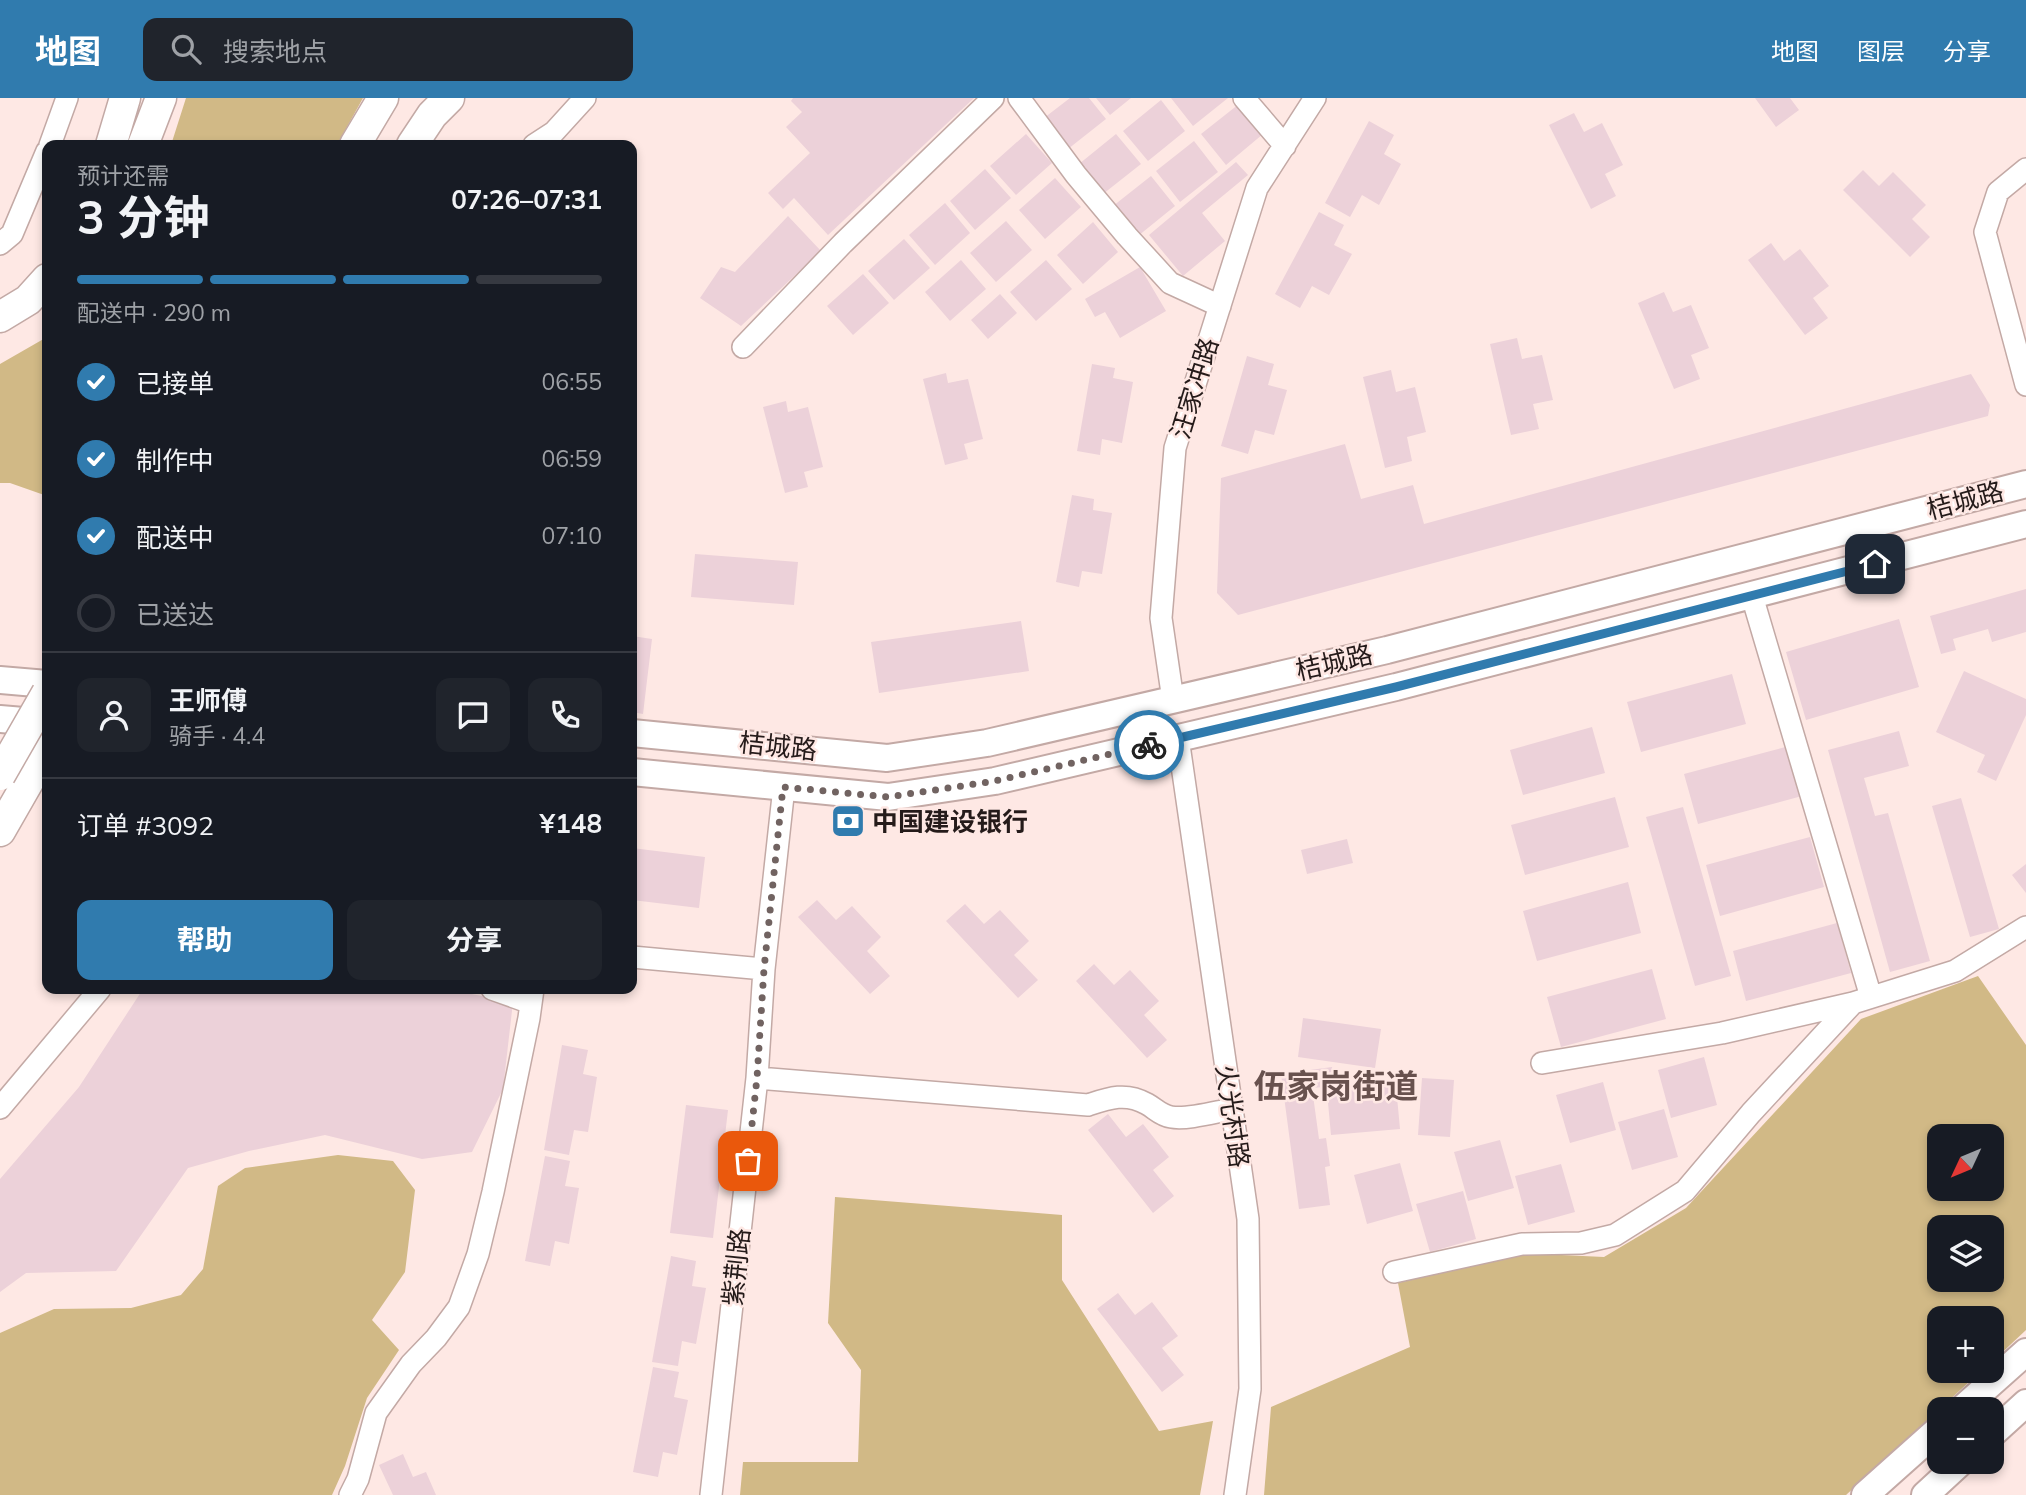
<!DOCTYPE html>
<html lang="zh">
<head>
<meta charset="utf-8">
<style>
  :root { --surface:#171b24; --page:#20242c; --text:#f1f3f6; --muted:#9ea1a6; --line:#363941; --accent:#307bae }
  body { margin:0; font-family:Mulish,"Noto Sans SC",sans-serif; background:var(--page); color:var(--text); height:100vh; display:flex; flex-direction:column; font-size:26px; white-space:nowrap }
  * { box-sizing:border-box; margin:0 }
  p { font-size:23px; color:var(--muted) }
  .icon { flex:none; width:38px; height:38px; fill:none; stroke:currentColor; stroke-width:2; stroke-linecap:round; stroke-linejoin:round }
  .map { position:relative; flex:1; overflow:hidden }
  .details { position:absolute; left:42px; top:42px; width:595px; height:854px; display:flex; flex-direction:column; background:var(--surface); border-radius:14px; box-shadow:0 4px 10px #0003 }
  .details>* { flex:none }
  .needle { width:46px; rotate:226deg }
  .buttons { position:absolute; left:1927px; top:1026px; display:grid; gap:14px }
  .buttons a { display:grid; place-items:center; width:77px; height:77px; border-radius:14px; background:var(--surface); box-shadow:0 4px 10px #0003; font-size:35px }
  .pin { position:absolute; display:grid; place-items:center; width:60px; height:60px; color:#fff; margin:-30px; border-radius:14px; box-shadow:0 4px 10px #0006 }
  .courier { position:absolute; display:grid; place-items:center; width:70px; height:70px; margin:-35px; border:5px solid #307bae; border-radius:50%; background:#fff; color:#222; box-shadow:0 2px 9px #0007 }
  .head em { font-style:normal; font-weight:700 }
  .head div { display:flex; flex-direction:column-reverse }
  .head { display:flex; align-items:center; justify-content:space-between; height:119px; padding:0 35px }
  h1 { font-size:46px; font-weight:700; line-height:52px }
  .bar { display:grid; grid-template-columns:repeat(4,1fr); gap:10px 7px; align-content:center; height:84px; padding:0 35px }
  .bar i { height:9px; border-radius:5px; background:var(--line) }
  .bar .on { background:var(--accent) }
  .bar p { grid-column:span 4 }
  .line { display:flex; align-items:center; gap:18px; padding:0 35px; border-top:2px solid var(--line) }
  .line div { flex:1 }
  .round { display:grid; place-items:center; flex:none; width:74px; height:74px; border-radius:14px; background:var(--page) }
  ol { padding:0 35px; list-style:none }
  li { display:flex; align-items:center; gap:21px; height:77px }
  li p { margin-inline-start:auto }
  li .icon { padding:7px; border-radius:50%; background:var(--accent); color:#fff; stroke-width:4 }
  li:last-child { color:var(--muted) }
  li i { width:38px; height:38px; border:4px solid var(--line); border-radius:50% }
  .action { display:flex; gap:14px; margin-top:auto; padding:14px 35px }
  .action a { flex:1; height:80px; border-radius:14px; background:var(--accent); color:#fff; font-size:28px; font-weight:700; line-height:80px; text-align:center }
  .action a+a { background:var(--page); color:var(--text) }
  header { display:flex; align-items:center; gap:42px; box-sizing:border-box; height:98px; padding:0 35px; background:var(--accent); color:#fff }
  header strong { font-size:33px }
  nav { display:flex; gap:38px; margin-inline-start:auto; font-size:24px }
  .search { width:490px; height:63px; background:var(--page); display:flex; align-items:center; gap:18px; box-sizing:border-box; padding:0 24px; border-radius:14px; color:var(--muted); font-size:26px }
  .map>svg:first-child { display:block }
</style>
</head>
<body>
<header>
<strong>地图</strong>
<div class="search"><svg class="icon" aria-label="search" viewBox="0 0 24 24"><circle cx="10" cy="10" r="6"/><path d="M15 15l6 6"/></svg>搜索地点</div>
<nav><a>地图</a><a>图层</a><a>分享</a></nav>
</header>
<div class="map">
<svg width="2026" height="1397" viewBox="0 0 2026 1397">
  <rect width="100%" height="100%" fill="#fee8e4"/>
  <!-- green -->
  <path fill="#d1b986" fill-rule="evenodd" d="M 186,0 L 363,0 L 337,47 L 171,47 Z
    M 47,239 L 47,398 L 10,385 L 0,385 L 0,266 Z
    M 1978,878 L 2026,947 L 2026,1232 L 1992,1264 L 1992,1220 L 1939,1220 L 1939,1272 L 1982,1272 L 1846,1397 L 1264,1397 L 1271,1309 L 1410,1249 L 1398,1185 L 1519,1155 L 1604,1159 L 1686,1110 L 1861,921 ZM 1939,1038 L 1992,1038 L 1992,1090 L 1939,1090 ZM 1939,1129 L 1992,1129 L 1992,1181 L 1939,1181 Z
    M 338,1057 L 393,1063 L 415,1092 L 405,1174 L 372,1222 L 399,1252 L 367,1300 L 345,1368 L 332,1397 L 0,1397 L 0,1235 L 54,1211 L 131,1210 L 181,1197 L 203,1171 L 218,1088 L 245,1070 Z
    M 835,1099 L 1062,1117 L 1062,1182 L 1159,1333 L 1213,1323 L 1200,1397 L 740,1397 L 743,1364 L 858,1364 L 861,1272 L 828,1225 Z"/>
  <!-- building -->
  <path fill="#ecd1d9" d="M 793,0 L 974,0 L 828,137 L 794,100 L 783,111 L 768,95 L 810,55 L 786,29 L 802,14 L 791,3 Z
    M 1070,0 L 1089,0 L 1106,21 L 1068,51 L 1044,20 Z
    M 1096,0 L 1131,0 L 1110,17 Z
    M 1171,0 L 1228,0 L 1193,28 Z
    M 1755,0 L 1790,0 L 1799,12 L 1776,29 Z
    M 1161,2 L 1185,33 L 1148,63 L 1123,33 Z
    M 1239,6 L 1263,36 L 1226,67 L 1201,36 Z
    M 1574,15 L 1584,34 L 1602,25 L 1623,67 L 1605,76 L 1616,98 L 1591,111 L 1549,27 Z
    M 1369,23 L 1394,37 L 1384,56 L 1401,66 L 1379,107 L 1362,97 L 1350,119 L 1325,105 Z
    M 1026,36 L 1052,65 L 1016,97 L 990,68 Z
    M 1116,36 L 1141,66 L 1103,96 L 1079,66 Z
    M 1194,43 L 1218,74 L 1180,104 L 1156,73 Z
    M 1236,64 L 1248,77 L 1202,115 L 1225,143 L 1183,178 L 1149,137 Z
    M 985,71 L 1011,100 L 975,132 L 950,103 Z
    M 1863,72 L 1879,88 L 1893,74 L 1926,107 L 1912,121 L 1930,139 L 1910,159 L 1843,92 Z
    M 1151,78 L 1175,108 L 1138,138 L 1113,108 Z
    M 1055,80 L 1081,109 L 1045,141 L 1019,112 Z
    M 945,105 L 970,135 L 935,167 L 909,137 Z
    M 1319,114 L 1344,127 L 1334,147 L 1352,156 L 1329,197 L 1312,188 L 1300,210 L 1275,196 Z
    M 788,118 L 821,153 L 741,228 L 700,200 L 721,169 L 735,174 Z
    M 1006,123 L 1032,152 L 996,184 L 970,155 Z
    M 1093,124 L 1118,154 L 1083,186 L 1057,157 Z
    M 904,141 L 930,170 L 894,202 L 868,173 Z
    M 1771,145 L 1784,163 L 1800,151 L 1829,188 L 1813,200 L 1828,220 L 1805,237 L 1748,162 Z
    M 961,162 L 986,191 L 950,223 L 925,194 Z
    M 1046,162 L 1072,191 L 1036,223 L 1010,194 Z
    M 1140,169 L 1166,213 L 1120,240 L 1105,214 L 1095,219 L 1085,201 Z
    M 863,176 L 889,205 L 853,237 L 827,208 Z
    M 1664,194 L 1673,214 L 1691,207 L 1709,250 L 1691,257 L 1700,281 L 1674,291 L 1638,205 Z
    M 1000,196 L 1017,215 L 988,241 L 971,222 Z
    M 1517,240 L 1522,261 L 1542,257 L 1553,302 L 1533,306 L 1539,331 L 1511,337 L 1490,246 Z
    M 1247,258 L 1274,266 L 1268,287 L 1287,292 L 1274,337 L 1255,332 L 1248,356 L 1221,348 Z
    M 1092,266 L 1115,270 L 1113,280 L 1133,284 L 1122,345 L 1102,341 L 1100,357 L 1077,353 Z
    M 1391,272 L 1396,294 L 1415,289 L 1426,334 L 1407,339 L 1412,363 L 1385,370 L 1363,279 Z
    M 946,275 L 948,285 L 968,281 L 983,341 L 964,346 L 968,361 L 945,367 L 923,281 Z
    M 1971,276 L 1990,307 L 1988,318 L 1238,517 L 1217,495 L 1221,380 L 1345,346 L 1361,401 L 1413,387 L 1424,426 Z
    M 786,303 L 788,314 L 808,309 L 823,369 L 804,374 L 808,389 L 785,395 L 763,309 Z
    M 1072,397 L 1094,401 L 1093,412 L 1112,415 L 1102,476 L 1082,473 L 1079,489 L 1056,484 Z
    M 695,456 L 798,464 L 794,507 L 691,499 Z
    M 2026,491 L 2026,534 L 1992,544 L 1988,531 L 1953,541 L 1956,552 L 1941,556 L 1930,518 Z
    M 1899,521 L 1919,589 L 1806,622 L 1786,554 Z
    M 1021,523 L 1029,573 L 879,595 L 871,544 Z
    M 632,538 L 652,541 L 643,616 L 632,614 Z
    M 1964,573 L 2026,601 L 2026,617 L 1996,683 L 1977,674 L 1985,657 L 1936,634 Z
    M 1732,576 L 1746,626 L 1641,654 L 1627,604 Z
    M 1592,629 L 1605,675 L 1523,697 L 1510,652 Z
    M 1899,633 L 1909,668 L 1864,680 L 1875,718 L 1888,715 L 1930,863 L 1890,874 L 1828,652 Z
    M 1789,648 L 1802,698 L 1698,726 L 1684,676 Z
    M 1615,699 L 1629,749 L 1525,777 L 1511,727 Z
    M 1961,700 L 1999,831 L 1970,839 L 1932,708 Z
    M 1683,709 L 1731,878 L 1695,888 L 1646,719 Z
    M 1810,739 L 1824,789 L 1720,818 L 1706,767 Z
    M 1347,741 L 1353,765 L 1307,776 L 1301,752 Z
    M 632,750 L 705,759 L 699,810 L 632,802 Z
    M 2026,766 L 2026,795 L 2012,777 Z
    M 1628,784 L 1641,835 L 1537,863 L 1523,813 Z
    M 817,802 L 836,822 L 852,808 L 881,839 L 867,853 L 890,878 L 870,896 L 798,819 Z
    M 965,806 L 984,826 L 1000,812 L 1029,843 L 1014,857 L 1038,882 L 1018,900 L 946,823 Z
    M 1837,825 L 1851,875 L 1746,903 L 1733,853 Z
    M 1094,866 L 1114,887 L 1130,872 L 1159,903 L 1144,917 L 1167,942 L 1147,960 L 1076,883 Z
    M 1652,871 L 1666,921 L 1561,949 L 1547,899 Z
    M 143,891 L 446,891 L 513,904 L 503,991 L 472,1054 L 422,1061 L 325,1037 L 249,1053 L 188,1070 L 116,1173 L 26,1175 L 0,1194 L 0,1081 L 79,989 Z
    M 1303,920 L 1381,931 L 1375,970 L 1298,959 Z
    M 562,947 L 588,952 L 583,976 L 597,979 L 588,1034 L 574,1032 L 569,1057 L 544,1052 Z
    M 1704,959 L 1717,1007 L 1671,1020 L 1658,972 Z
    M 1332,969 L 1335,988 L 1312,990 L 1319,1041 L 1326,1040 L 1330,1068 L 1325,1069 L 1330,1107 L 1299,1111 L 1281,976 Z
    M 1422,980 L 1454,982 L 1450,1039 L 1418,1037 Z
    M 1603,984 L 1616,1032 L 1570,1045 L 1556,997 Z
    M 1396,988 L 1400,1031 L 1331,1037 L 1327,994 Z
    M 686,1007 L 728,1012 L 713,1140 L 670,1135 Z
    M 1664,1011 L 1678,1059 L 1632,1072 L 1618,1024 Z
    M 1108,1016 L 1126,1039 L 1143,1026 L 1169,1059 L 1153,1072 L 1174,1098 L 1153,1115 L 1088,1032 Z
    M 1500,1042 L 1514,1090 L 1468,1103 L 1454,1054 Z
    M 545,1058 L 570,1063 L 565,1088 L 579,1090 L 569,1146 L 555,1143 L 550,1168 L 525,1163 Z
    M 1400,1065 L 1413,1113 L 1367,1126 L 1354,1077 Z
    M 1561,1066 L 1575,1114 L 1528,1127 L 1515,1078 Z
    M 1463,1093 L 1476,1141 L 1430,1154 L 1416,1106 Z
    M 671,1158 L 696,1163 L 692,1188 L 706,1190 L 696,1246 L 682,1243 L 678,1268 L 652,1264 Z
    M 1118,1195 L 1135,1217 L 1152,1204 L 1178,1238 L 1162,1250 L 1184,1277 L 1162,1294 L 1097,1211 Z
    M 653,1269 L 679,1274 L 674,1299 L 688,1302 L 677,1357 L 663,1354 L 658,1379 L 633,1374 Z
    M 403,1356 L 413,1379 L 426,1374 L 436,1397 L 393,1397 L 379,1367 Z"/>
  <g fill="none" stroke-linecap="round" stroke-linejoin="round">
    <!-- minor casing -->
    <g stroke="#c3a9a5" stroke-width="24">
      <path id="minor" d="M 1019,0 L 1076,77 L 1127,138 L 1170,185 L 1220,208
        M 1244,0 L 1285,48
        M 50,47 L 67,0
        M 534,47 L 554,34 L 585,0
        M 2026,71 L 1998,94 L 1985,134 L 2026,287
        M 0,146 L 12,136 L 47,53
        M 743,249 L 843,145 L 993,0
        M 1752,498 L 1871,899
        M 1173,602 L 1161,520 L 1175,350 L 1257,90 L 1315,0
        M 1178,640 L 1248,1121 L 1250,1291 L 1235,1397
        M 632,859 L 764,871
        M 492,891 L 531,905
        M 1542,965 L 1722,935 L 1853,905 L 1955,873 L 2026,829
        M 757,980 L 1088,1007 C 1109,1000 1126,994 1147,1006 C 1156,1011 1160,1017 1171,1019 C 1187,1022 1215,1014 1232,1011
        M 0,1010 L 100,891
        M 1394,1174 L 1522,1146 L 1581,1145 L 1615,1137 L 1685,1093 L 1751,1015 L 1853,905
        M 350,1397 L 358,1381 L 376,1315 L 411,1266 L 436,1240 L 459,1209 L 478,1156 L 493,1094 L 529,920 L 533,891
        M 711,1397 L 757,980 L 764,871 L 784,689"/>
    </g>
    <!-- major casing -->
    <g stroke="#c3a9a5" stroke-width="30">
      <path id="major" d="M 0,582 L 47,586
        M 0,621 L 47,625
        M 632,635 L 887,660 L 987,645 L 1387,552 L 2026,386
        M 632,674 L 888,699 L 995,683 L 1396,589 L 2026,426
        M 1962,1311 L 2026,1254
        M 1992,1336 L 2026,1305
        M 1865,1397 L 1939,1331
        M 1925,1397 L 1962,1363"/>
    </g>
    <!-- highway casing -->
    <g stroke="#c3a9a5" stroke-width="33">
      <path id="highway" d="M 111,47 L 125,0
        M 143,47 L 161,0
        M 355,47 L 383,0
        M 412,47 L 432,17 L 449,0
        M 0,219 L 28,202 L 47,181
        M 0,733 L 47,651"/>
    </g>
    <!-- minor -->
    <use href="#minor" stroke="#fff" stroke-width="21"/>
    <!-- major -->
    <use href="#major" stroke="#fff" stroke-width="26"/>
    <!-- highway -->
    <use href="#highway" stroke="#fff" stroke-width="30"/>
    <!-- highway-bridge casing -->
    <g stroke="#c3a9a5" stroke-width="33" stroke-linecap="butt">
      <path id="highway-bridge" d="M 0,677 L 47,595"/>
    </g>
    <!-- highway-bridge -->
    <use href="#highway-bridge" stroke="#fff" stroke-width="30"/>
  </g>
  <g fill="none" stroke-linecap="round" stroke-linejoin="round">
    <!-- done -->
    <path stroke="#716361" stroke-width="7" stroke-dasharray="0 12.6" d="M 748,1063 L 757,980 L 764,871 L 783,689 L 888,699 L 995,683 L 1149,647"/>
    <!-- route -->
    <path stroke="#307bae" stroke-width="9" d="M 1149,647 L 1396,589 L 1875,466"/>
  </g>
  <!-- icons -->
  <defs>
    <g id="bank-square" transform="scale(1.75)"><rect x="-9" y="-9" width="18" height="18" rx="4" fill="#307bae" stroke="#fee8e4"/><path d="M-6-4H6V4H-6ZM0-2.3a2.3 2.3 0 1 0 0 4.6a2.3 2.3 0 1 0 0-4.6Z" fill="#fff"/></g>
  </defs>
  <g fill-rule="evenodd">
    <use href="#bank-square" x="848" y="723"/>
  </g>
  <g text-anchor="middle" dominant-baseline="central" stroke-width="5" stroke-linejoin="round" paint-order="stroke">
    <!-- street labels -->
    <g font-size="26" fill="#251b1a" stroke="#fee8e4">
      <text transform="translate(1194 290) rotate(-73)">汪家冲路</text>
      <text transform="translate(1965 402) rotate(-15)">桔城路</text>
      <text transform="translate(1334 564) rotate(-13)">桔城路</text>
      <text transform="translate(778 648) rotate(6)">桔城路</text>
      <text transform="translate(1233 1018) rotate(82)">火光村路</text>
      <text transform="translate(736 1169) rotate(-84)">紫荆路</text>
    </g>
    <!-- poi labels -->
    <g font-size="26" font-weight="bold" fill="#251b1a" stroke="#fee8e4" text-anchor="start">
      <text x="872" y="723">中国建设银行</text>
    </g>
    <!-- district labels -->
    <g font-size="33" font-weight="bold" fill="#68514e" stroke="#fee8e4">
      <text x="1336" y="987">伍家岗街道</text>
    </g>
  </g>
</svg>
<div class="buttons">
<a><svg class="needle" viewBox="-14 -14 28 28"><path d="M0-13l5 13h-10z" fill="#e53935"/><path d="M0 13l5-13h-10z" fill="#9ea1a6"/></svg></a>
<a><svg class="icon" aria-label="layers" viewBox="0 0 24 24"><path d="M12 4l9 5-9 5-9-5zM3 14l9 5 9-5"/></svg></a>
<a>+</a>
<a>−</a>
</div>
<div class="pin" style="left:748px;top:1063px;background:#ea580c"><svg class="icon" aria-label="bag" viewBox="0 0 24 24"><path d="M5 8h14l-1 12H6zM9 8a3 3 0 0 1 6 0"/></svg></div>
<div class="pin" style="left:1875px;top:466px;background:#1f2937"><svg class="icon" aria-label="home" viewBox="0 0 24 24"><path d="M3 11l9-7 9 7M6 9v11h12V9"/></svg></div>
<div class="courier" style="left:1149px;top:647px"><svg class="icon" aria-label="bike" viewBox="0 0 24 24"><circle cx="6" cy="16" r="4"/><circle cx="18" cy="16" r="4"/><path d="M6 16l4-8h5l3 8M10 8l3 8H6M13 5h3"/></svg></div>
<section class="details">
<div class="head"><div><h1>3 分钟</h1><p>预计还需</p></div><em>07:26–07:31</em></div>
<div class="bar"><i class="on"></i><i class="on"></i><i class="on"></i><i></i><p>配送中 · 290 m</p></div>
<ol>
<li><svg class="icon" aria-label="check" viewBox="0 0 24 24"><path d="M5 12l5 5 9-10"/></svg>已接单<p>06:55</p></li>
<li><svg class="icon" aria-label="check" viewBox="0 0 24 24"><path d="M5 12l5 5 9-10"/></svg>制作中<p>06:59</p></li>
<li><svg class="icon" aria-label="check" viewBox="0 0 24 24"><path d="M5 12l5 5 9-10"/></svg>配送中<p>07:10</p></li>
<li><i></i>已送达</li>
</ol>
<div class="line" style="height:126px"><a class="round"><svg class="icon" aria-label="person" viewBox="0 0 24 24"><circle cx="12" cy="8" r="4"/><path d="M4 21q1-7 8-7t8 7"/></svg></a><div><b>王师傅</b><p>骑手 · 4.4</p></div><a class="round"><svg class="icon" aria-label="chat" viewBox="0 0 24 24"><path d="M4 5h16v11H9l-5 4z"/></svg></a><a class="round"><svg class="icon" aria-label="phone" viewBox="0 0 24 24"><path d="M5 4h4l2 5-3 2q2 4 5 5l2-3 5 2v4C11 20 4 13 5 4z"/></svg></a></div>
<div class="line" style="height:91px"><div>订单 #3092</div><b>¥148</b></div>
<div class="action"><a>帮助</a><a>分享</a></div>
</section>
</div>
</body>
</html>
